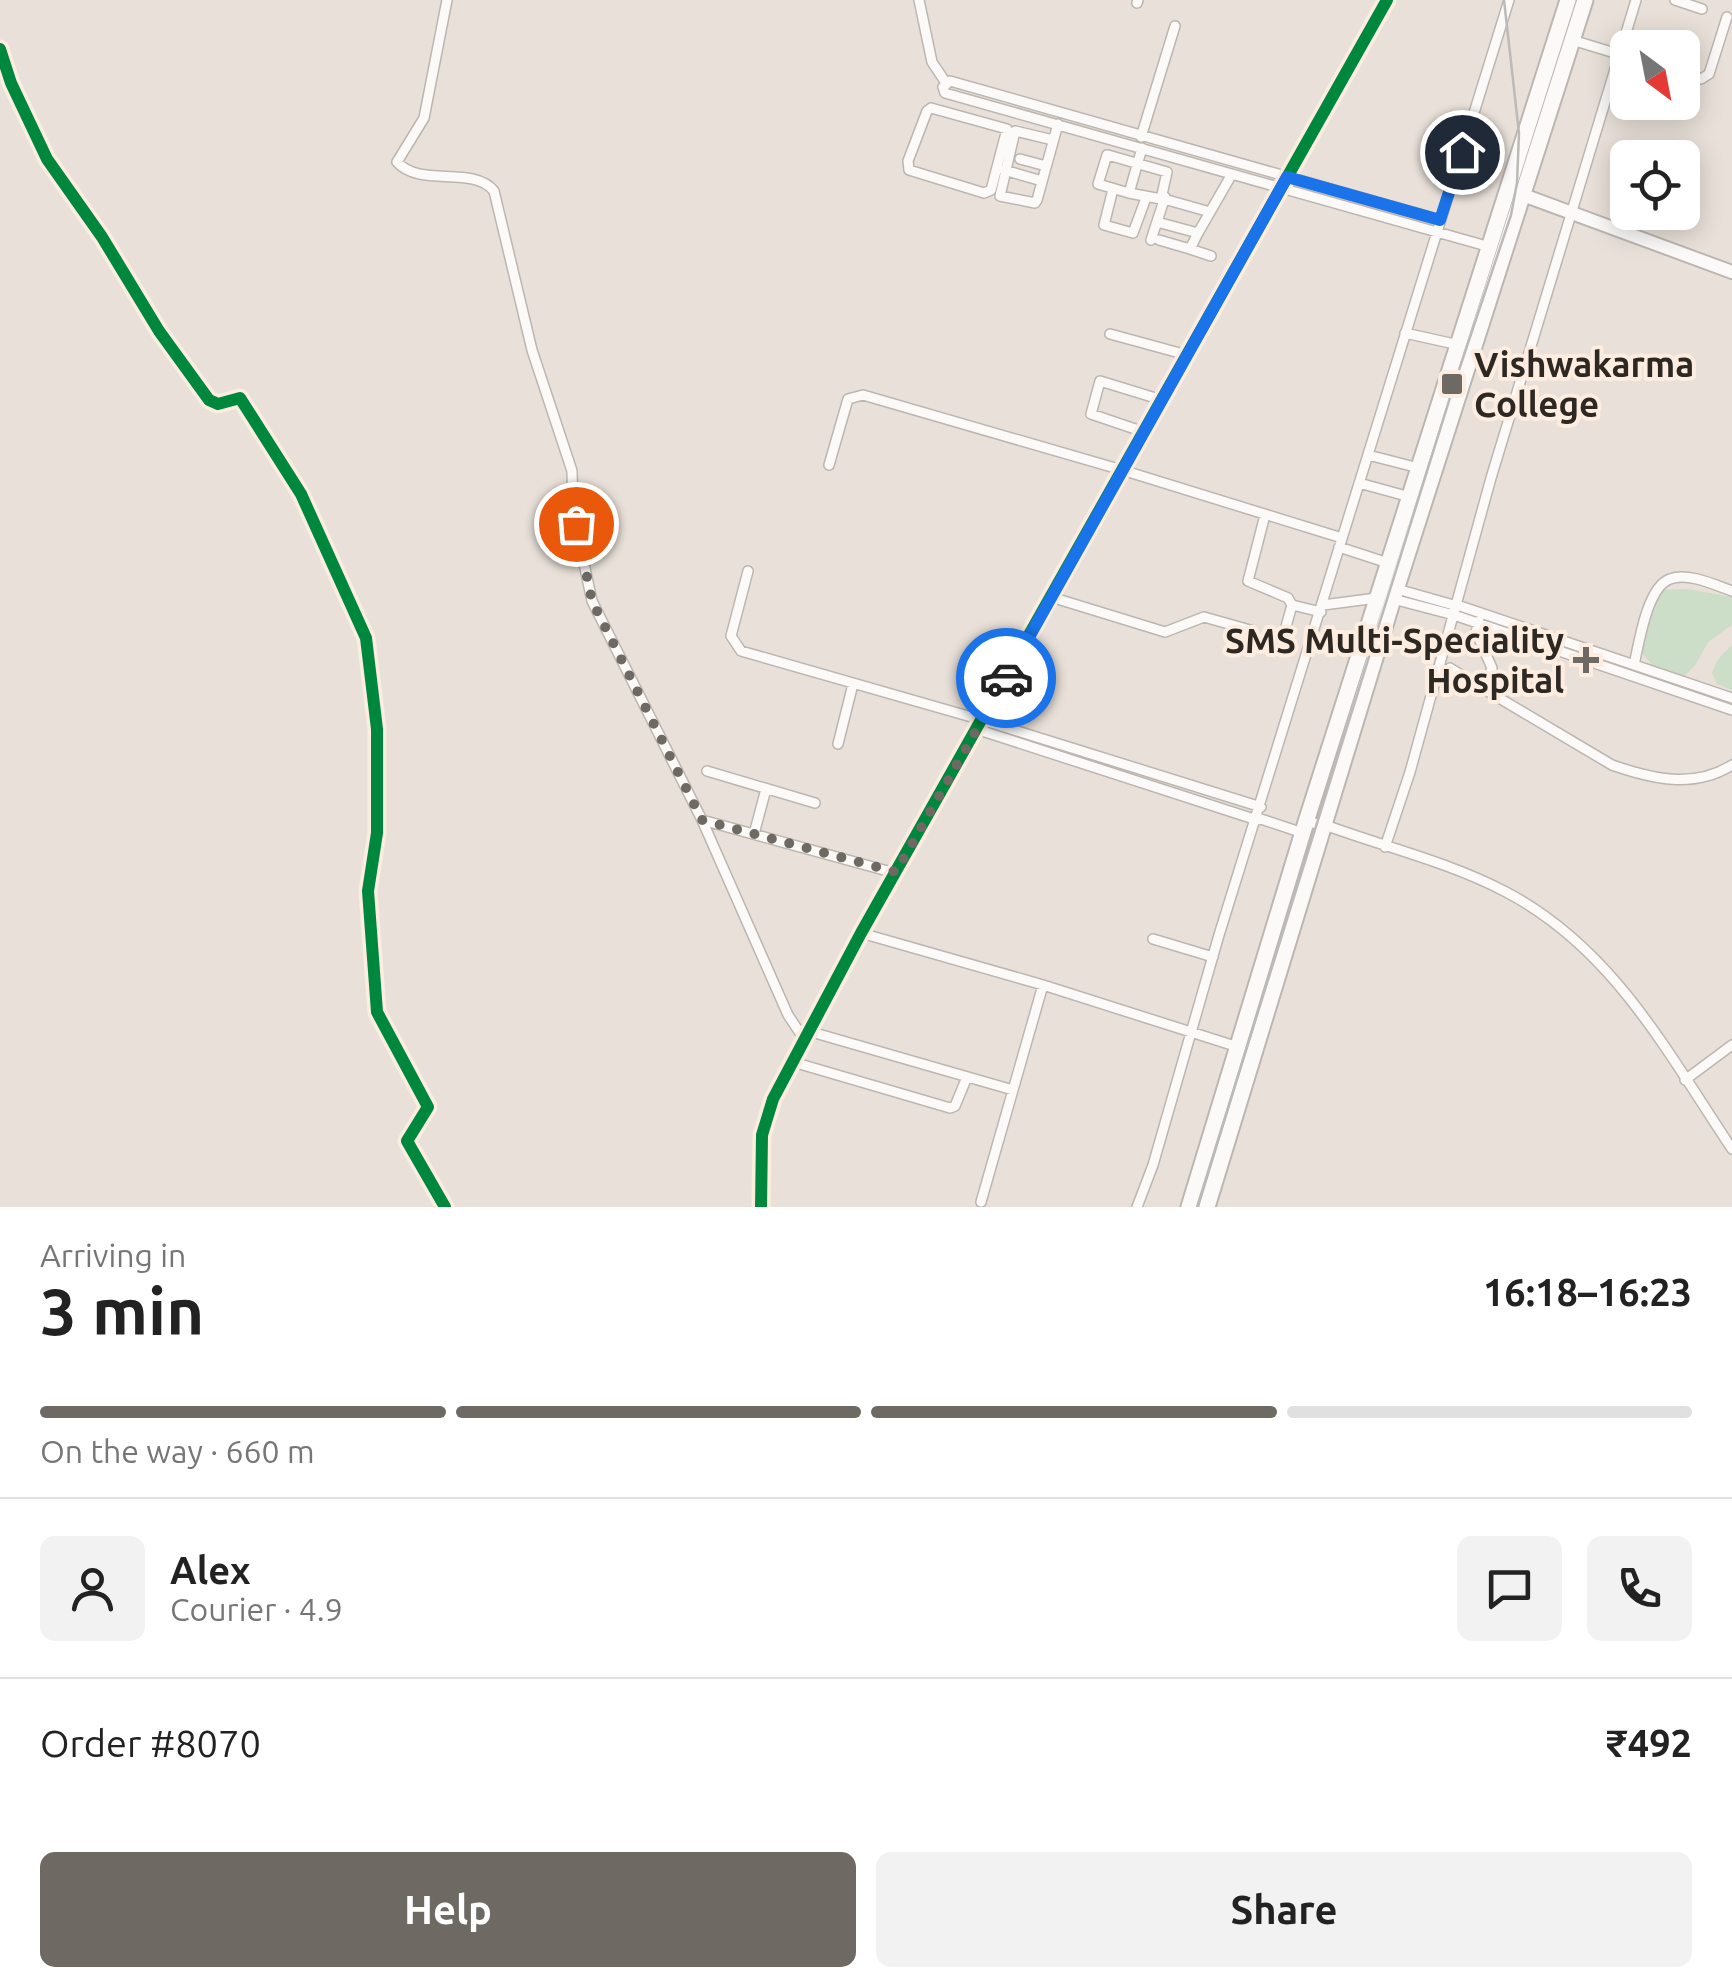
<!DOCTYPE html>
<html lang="en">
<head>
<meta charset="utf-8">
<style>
  :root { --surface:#fff; --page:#f2f2f2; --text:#222; --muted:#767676; --line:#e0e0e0; --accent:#6f6963 }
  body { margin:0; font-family:Ubuntu,sans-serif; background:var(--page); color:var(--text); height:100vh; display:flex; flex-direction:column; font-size:38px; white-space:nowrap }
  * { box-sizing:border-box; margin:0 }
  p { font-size:32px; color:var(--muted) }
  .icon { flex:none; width:55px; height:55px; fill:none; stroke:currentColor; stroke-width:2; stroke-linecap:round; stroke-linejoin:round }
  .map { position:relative; height:1207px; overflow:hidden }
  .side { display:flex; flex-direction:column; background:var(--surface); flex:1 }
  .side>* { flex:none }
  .needle { width:65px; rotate:148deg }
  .tools { position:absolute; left:1610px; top:30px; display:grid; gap:20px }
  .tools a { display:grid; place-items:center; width:90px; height:90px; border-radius:15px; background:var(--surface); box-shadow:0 5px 25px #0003; font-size:50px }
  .pin { position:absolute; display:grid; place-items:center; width:85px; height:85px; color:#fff; margin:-42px; border:5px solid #fff; border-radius:50%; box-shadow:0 2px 10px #0007 }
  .courier { position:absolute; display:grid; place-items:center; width:100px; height:100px; margin:-50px; border:8px solid #1a73e8; border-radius:50%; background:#fff; color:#222; box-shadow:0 2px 12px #0007 }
  .summary em { font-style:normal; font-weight:600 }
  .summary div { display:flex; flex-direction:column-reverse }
  .summary { display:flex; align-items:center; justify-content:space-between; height:170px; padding:0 40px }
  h1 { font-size:65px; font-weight:600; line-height:75px }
  .bar { display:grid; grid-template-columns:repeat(4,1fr); gap:15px 10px; align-content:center; height:120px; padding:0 40px }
  .bar i { height:12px; border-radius:8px; background:var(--line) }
  .bar .current { background:var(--accent) }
  .bar p { grid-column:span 4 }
  .line { display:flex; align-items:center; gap:25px; padding:0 40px; border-top:2px solid var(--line) }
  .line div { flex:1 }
  .round { display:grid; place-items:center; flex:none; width:105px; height:105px; border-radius:15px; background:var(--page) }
  .cta { display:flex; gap:20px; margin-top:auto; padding:20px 40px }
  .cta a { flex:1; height:115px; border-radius:15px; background:var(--accent); color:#fff; font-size:40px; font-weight:600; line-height:115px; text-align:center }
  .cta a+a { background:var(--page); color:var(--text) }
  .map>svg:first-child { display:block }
</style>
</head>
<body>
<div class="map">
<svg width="1732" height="1207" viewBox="0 0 1732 1207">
  <rect width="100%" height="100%" fill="#e9e1d9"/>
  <!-- green -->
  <path fill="#ccddc8" d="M 1688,589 L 1732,597 L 1732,625 L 1708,642 L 1696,664 L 1685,676 L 1653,666 L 1641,652 L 1659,590 Z
    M 1732,645 L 1732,690 L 1717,684 L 1712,673 L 1718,659 Z"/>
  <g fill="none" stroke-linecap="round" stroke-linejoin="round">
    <!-- street casing -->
    <g stroke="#bcb6b0" stroke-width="12">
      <path id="street" d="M 447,0 L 424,118 L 397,162 C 420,188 473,165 494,191 L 532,350 L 572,471 L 573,512 L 592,601 L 702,820 L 788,1015 L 804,1039
        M 919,0 L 932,62 L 946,83
        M 1675,0 L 1702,9
        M 1137,3 L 1138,0
        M 1572,40 L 1628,57
        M 0,49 L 11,83 L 47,159 L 102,237 L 159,331 L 209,400 L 218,404 L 240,398 L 301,494 L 366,638 L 377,729 L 377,833 L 368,891 L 377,1012 L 428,1107 L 407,1141 L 445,1207
        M 1682,74 L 1701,79 L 1709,74 L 1727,17
        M 931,108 L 1007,129 L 991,190 L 984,193 L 909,170 L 908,161 L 927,111 Z
        M 1141,137 L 1175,26
        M 1053,140 L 1015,131 L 1000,196 L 1035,203 L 1037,200 L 1058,124
        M 1020,159 L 1046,166
        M 1004,170 L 1042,181
        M 1113,189 L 1104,225 L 1133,233 L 1146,198
        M 1129,193 L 1098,184 L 1107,155 L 1108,155 L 1167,172 L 1161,199 L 1129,193 L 1142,148
        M 1164,199 L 1210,212
        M 1440,220 L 950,81 L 943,87 L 945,93 L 1490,247
        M 1157,222 L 1198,233 L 1232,174
        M 1198,233 L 1190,249 L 1211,256
        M 1151,240 L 1165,197
        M 1159,240 L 1190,249
        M 1405,333 L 1459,345
        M 1110,334 L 1187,355
        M 1144,432 L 1091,414 L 1100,381 L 1162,400
        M 1368,455 L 1419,468
        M 829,465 L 848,399 L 863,395 L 1122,470 L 1342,538
        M 1359,483 L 1410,497
        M 1265,515 L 1248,581 L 1288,598 L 1292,605 L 1321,612
        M 1339,547 L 1388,563
        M 748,571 L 731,636 L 741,651 L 982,720 L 1261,807
        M 1397,589 L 1457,606
        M 1051,597 L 1165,632 L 1204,617 L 1250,630
        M 1393,599 L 1454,615 L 1732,710
        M 1323,605 L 1377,598
        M 1457,605 L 1732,698
        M 1282,641 L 1292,605
        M 1634,665 C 1639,643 1647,587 1670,579 C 1688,572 1715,585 1732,591
        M 1450,668 L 1484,689 L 1492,668 L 1476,632 L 1479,621
        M 1484,689 L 1612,765 C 1652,779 1694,789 1732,765
        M 976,729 L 1257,820
        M 838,744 L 853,684
        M 707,771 L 815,803
        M 1258,818 L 1303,833
        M 702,820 L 895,873
        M 1306,822 L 1325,825 C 1385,847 1449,862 1506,892 C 1613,948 1667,1052 1732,1149
        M 754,834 L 766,789
        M 1385,847 L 1410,772 L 1491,478 L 1636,0
        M 861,933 L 1043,985 L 1238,1047
        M 1153,939 L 1213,957
        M 808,1031 L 1013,1090
        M 793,1062 L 950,1108 L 955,1106 L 967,1077
        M 1685,1080 L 1732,1045
        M 981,1202 L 1043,985
        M 1137,1207 L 1153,1165 L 1219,935 L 1509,0"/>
    </g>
    <!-- secondary casing -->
    <g stroke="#bcb6b0" stroke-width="16">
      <path id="secondary" d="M 1523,195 L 1732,272
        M 761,1207 L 762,1135 L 773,1099 L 861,933 L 1387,0"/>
    </g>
    <!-- primary casing -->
    <g stroke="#bcb6b0" stroke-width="19">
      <path id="primary" d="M 1189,1207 L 1306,822 L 1568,0
        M 1207,1207 L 1393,599 L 1585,0"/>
    </g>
    <!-- street -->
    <use href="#street" stroke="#fcfaf9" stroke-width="9"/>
    <!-- secondary -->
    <use href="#secondary" stroke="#fcfaf9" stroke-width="12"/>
    <!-- primary -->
    <use href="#primary" stroke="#fcfaf9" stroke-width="15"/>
    <!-- rail -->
    <path stroke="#bbbab8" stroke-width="2.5" d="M 1197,1207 L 1454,385 L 1511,215 L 1517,183 L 1519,133 L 1504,0"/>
    <!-- cycleway casing -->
    <g stroke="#fdede0" stroke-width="19">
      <path id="cycleway" d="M 0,49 L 11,83 L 47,159 L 102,237 L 159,331 L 209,400 L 218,404 L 240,398 L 301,494 L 366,638 L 377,729 L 377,833 L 368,891 L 377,1012 L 428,1107 L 407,1141 L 445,1207
        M 761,1207 L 762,1135 L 773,1099 L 861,933 L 1387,0"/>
    </g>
    <!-- cycleway -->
    <use href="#cycleway" stroke="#00873e" stroke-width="12"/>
  </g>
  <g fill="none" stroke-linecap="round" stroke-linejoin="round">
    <!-- done -->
    <path stroke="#6f6963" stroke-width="10" stroke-dasharray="0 18" d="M 576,524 L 592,601 L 702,820 L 896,872 L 1006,678"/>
    <!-- route -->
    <path stroke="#1a73e8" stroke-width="12" d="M 1006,678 L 1287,177 L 1440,220 L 1462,152"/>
  </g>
  <!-- markers -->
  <g fill="#6f6963" stroke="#fdede0" stroke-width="4">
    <rect x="1440" y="372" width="24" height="24" rx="5"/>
    <path d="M1581 645h10v10h10v10h-10v10h-10v-10h-10v-10h10z"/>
  </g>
  <g text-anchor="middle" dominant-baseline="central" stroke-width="8" stroke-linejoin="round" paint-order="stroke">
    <!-- poi labels -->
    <g font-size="35" font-weight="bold" fill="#2e2823" stroke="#fdede0" text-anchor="start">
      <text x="1474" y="364">Vishwakarma<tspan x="1474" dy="40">College</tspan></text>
      <text x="1564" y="640" text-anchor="end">SMS Multi-Speciality<tspan x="1564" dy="40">Hospital</tspan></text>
    </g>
  </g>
</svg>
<div class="tools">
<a><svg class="needle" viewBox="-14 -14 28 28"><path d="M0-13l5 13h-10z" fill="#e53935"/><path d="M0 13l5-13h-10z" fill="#767676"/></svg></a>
<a><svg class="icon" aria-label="locate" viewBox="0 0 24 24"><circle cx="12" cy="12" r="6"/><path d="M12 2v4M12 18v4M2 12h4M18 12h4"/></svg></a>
</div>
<div class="pin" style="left:576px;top:524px;background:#ea580c"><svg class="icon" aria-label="bag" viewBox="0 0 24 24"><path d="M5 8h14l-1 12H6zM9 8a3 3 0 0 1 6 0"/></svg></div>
<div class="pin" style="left:1462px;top:152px;background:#1f2937"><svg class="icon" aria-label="home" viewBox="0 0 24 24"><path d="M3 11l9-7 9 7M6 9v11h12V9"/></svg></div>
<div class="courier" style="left:1006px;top:678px"><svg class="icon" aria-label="car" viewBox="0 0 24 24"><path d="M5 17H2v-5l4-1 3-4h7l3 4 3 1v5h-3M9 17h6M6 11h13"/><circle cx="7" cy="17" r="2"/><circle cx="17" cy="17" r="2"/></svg></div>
</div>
<section class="side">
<div class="summary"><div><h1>3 min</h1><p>Arriving in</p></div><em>16:18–16:23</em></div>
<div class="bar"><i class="current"></i><i class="current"></i><i class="current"></i><i></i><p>On the way · 660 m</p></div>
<div class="line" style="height:180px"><a class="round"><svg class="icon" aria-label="person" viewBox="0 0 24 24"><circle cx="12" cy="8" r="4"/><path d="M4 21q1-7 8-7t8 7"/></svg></a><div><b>Alex</b><p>Courier · 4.9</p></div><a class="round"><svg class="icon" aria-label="chat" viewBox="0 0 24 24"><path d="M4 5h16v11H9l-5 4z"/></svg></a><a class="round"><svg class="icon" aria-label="phone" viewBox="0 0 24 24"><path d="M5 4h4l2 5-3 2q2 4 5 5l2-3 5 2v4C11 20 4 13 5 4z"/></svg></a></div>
<div class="line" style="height:130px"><div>Order #8070</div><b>₹492</b></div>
<div class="cta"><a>Help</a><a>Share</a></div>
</section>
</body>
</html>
